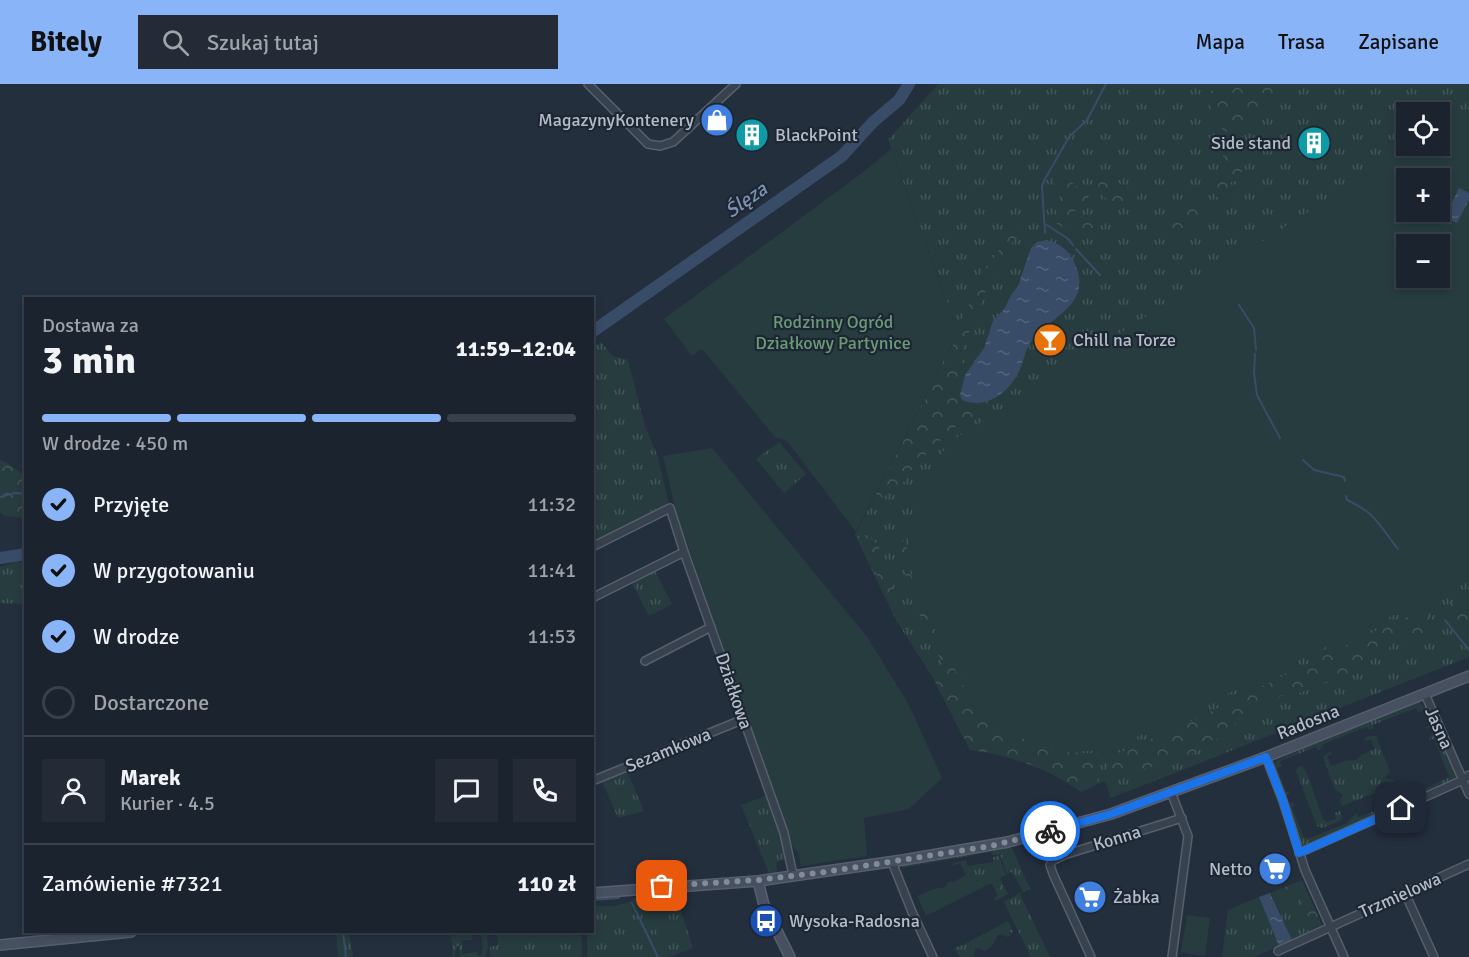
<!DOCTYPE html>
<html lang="pl">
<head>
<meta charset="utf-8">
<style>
  :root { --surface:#1b232e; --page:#242b36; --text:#f1f3f6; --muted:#a0a4aa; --line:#39404a; --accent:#8ab4f8 }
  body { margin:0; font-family:Signika,sans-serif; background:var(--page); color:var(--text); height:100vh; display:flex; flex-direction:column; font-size:22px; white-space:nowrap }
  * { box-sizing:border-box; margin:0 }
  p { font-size:20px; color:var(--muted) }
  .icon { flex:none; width:33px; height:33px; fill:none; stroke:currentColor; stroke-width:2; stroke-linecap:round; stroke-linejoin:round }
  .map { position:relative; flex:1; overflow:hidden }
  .details { position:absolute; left:24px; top:213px; width:570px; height:636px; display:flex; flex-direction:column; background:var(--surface); border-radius:0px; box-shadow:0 3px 9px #0003,0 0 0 2px var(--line) }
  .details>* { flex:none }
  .fabs { position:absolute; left:1396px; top:18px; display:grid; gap:12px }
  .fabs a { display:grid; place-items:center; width:54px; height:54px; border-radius:0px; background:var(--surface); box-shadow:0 3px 9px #0003,0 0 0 2px var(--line); font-size:30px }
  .pin { position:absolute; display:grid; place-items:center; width:51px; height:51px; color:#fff; margin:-26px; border-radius:12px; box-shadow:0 3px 9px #0006 }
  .courier { position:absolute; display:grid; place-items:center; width:60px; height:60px; margin:-30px; border:4px solid #1a73e8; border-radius:50%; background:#fff; color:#222; box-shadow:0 2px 8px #0007 }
  .headline em { font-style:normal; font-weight:800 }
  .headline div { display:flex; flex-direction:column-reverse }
  .headline { display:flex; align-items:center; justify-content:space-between; height:102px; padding:0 18px }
  h1 { font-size:39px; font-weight:800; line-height:45px }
  .bar { display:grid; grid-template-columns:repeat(4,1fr); gap:9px 6px; align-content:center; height:72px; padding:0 18px }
  .bar i { height:8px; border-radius:4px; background:var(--line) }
  .bar .on { background:var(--accent) }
  .bar p { grid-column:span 4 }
  .line { display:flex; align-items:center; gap:15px; padding:0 18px; border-top:2px solid var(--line) }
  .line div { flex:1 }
  .round { display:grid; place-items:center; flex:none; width:63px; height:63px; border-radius:0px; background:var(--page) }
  ol { padding:0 18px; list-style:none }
  li { display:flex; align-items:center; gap:18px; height:66px }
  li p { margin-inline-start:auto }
  li .icon { padding:6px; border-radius:50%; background:var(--accent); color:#111; stroke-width:4 }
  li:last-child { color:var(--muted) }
  li i { width:33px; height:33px; border:3px solid var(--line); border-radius:50% }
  header { display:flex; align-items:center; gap:36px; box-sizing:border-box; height:84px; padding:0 30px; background:var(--accent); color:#111 }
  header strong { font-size:28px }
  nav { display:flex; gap:33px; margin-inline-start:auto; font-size:21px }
  .search { width:420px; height:54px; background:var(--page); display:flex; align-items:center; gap:15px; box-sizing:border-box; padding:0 21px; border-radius:0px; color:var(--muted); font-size:22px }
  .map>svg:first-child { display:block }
</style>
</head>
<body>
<header>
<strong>Bitely</strong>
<div class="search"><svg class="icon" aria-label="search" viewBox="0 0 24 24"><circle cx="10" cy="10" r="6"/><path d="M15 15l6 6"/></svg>Szukaj tutaj</div>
<nav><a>Mapa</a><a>Trasa</a><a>Zapisane</a></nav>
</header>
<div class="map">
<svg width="1469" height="873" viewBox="0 0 1469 873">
  <defs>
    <pattern id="grass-tufts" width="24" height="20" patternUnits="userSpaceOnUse" patternTransform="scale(1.5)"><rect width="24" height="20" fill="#263c3f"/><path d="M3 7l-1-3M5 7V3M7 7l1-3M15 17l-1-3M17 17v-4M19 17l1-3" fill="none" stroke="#435659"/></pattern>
    <pattern id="forest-crowns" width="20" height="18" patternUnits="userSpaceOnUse" patternTransform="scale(1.5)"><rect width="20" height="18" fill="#263c3f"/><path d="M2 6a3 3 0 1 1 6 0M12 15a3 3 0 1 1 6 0" fill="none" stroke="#435659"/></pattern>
    <pattern id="water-ripples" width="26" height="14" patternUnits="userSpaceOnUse" patternTransform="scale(1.5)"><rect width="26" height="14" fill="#394c67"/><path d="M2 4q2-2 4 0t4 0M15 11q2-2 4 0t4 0" fill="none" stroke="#53647b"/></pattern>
  </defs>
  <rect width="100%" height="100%" fill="#242f3e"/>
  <!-- grass -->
  <path fill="url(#grass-tufts)" fill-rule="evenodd" d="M 938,0 L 1469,0 L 1469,573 L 1111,714 L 1105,697 L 1081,708 C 1048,684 1010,671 970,666 L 933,594 L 896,536 L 855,451 L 958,248 L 888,56 ZM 1407,28 L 1440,28 L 1440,62 L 1407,62 ZM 1407,94 L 1440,94 L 1440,128 L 1407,128 ZM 1407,160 L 1440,160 L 1440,194 L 1407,194 Z
    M 601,258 L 613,272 L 628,276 L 645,342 L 658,373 L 669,421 L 593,461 L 592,264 Z
    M 779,358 L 806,390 L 784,409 L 756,375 Z
    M 17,478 L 25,479 L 25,520 L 0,519 L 0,483 Z
    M 655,487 L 672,520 L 649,532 L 632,499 Z
    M 1419,618 L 1426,624 L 1434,641 L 1426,645 L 1425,644 L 1429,642 L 1423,627 L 1418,628 L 1416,624 L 1373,641 L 1374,645 L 1368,645 L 1367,643 L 1323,660 L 1323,662 L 1318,667 L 1316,663 L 1280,677 L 1281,682 L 1277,684 L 1286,708 L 1291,707 L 1286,712 L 1274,682 L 1276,677 L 1336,650 Z
    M 1435,649 L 1437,650 L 1456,691 L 1455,695 L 1445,702 L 1441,700 L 1430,705 L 1429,708 L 1413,713 L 1411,717 L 1336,747 L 1332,751 L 1329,750 C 1322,753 1318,758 1311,761 L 1310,759 L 1304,762 L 1301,760 L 1289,719 L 1291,718 L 1296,721 L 1292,723 L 1304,754 L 1310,754 L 1347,739 L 1356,729 L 1358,733 L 1391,721 L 1390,716 L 1402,716 L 1449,693 L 1434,655 L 1429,656 L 1431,651 Z
    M 1368,652 L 1376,652 L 1390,687 L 1385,694 L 1393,696 L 1395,701 L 1342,722 L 1340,716 L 1343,710 L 1335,706 L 1323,673 L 1331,667 L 1332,670 L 1327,672 L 1331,682 L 1345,677 L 1356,676 L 1361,671 L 1375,665 L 1371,655 L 1366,657 L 1365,654 Z
    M 1302,681 L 1308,692 L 1323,735 L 1327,738 L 1336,735 L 1335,729 L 1340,727 L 1342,733 L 1340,737 L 1322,744 L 1317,742 L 1296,687 L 1297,684 Z
    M 627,687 L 644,727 L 618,734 L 602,697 Z
    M 766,712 L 781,754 L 785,775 L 776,778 L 777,788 L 769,789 L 741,721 Z
    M 1008,763 L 1012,764 L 1030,805 L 1020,810 L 1050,873 L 1031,873 L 1004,818 L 1023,807 L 1012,788 L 1007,790 L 1000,770 L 993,771 L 991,768 L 902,784 L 903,781 Z
    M 999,772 L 1006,791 L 1000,794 L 1008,810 L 995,817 L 994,814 L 998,812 L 995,806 L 1000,803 L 992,790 L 970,800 L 960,779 L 954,781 L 950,780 L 966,776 L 968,782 L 993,778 L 993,773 Z
    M 1299,810 L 1313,845 L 1292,856 L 1272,812 L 1276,815 Z
    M 676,811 L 693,864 L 669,873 L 587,873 L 587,848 L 592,848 L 593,822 C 606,822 624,824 634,814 Z
    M 1259,813 L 1279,862 L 1254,873 L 1222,873 L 1228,826 Z
    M 1008,837 L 1013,848 L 1010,849 L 1011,851 L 1007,853 L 1002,850 L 998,851 C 994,857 994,863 984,867 L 979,864 L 975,865 L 974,873 L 960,873 L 954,864 L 965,860 Z
    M 336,848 L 349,848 L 353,873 L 338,873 Z
    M 450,848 L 452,848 L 455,854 L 456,848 L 472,848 L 472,856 L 462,856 L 462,870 L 477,868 L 478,872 L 481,872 L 483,862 L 480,848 L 483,848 L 485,852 L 487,848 L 488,863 L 485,873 L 460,873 L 459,863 L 457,862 L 454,873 L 452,873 L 453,863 Z
    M 497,848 L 537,848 L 537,850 L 580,848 L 582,858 L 582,873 L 490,873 L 490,863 L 498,861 Z"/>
  <!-- forest -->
  <path fill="url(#forest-crowns)" d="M 1214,0 L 1282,0 L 1258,24 L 1226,48 C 1211,37 1205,17 1214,0 Z
    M 1232,55 L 1240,55 L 1242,62 L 1239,68 L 1246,79 L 1237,97 L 1231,98 L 1229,101 L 1233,113 L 1232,119 C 1221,119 1216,114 1213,105 C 1222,89 1220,69 1232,55 Z
    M 1056,89 L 1066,94 L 1089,112 L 1086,118 L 1071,130 L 1072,134 L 1085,135 L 1096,143 L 1097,150 C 1082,158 1070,147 1057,140 L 1056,123 L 1062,119 L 1052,94 Z
    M 1102,94 L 1127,102 L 1138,111 L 1133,124 L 1115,120 L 1099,109 L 1098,101 Z
    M 1188,118 L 1204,121 L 1208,126 C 1197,145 1191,155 1168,150 C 1164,137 1179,127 1188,118 Z
    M 1016,138 L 1023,139 L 1021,151 L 1012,158 L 1010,170 L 1001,186 L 987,202 L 977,238 L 962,257 L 964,276 L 970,284 L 964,295 L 960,311 L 981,320 L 1004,308 L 1024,282 L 1028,285 L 1027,295 L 996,318 L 951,346 L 913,383 L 908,393 L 901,400 L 880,415 L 874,414 L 960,248 L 958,241 L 976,208 L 983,186 L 996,171 Z
    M 0,376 L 5,378 L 25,391 L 25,434 L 5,432 L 0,428 Z
    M 866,451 L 875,458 L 880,465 L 884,484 L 910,539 L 907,547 L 899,535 L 857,452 Z
    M 904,454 L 906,458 L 910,488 L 918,511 L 965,605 C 998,649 1041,671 1097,669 L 1099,671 L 1099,698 L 1079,706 L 1043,685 L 995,669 L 970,666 L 933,594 L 949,586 L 941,579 L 936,565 L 929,557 L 928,544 L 914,523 L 907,500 L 901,466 Z
    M 1469,510 L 1469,556 L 1461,550 L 1462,540 L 1457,535 L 1445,530 L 1446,522 Z
    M 1426,530 L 1434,537 L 1433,546 L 1428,551 L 1420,554 L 1406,558 L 1399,556 L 1394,558 L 1383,570 L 1376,572 L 1364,583 L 1345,592 L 1299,609 L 1280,612 C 1275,619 1272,624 1262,625 L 1259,630 L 1240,635 L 1220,654 L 1209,657 L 1192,670 L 1165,676 L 1148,685 C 1137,683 1125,692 1113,695 L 1106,690 L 1109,677 L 1114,671 L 1183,641 L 1381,544 L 1411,531 Z
    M 1302,796 L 1322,841 L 1313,845 L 1299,810 L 1275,815 L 1270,809 Z"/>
  <!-- garden -->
  <path fill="#263c3f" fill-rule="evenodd" d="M 1469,28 L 1469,495 L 1132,655 C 1121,659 1109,664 1097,666 C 1048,674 994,645 967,605 C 958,591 951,575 943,560 C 916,510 896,469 917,413 C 927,386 936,372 958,353 L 1411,62 L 1440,62 L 1440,43 ZM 1407,94 L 1440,94 L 1440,128 L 1407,128 ZM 1407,160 L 1440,160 L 1440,194 L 1407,194 Z
    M 891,65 L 958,248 L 856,448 L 787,357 L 775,353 L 702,265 L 692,272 L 664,235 L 862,89 Z
    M 712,364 L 868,554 L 909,621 L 942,694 L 909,725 L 864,734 L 867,772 L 801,782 L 798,768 L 793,763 L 677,431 L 663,372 Z
    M 992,789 L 1000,803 L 995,806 L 992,800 L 987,801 L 926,832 L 917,812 L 939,803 L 940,805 L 947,802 L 946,800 L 951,797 L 952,799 L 966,791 L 971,800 Z
    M 662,822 L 675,847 L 660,855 L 647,829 Z
    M 1187,831 L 1210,834 L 1205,872 L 1181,868 Z"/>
  <!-- water -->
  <path fill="url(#water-ripples)" d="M 1459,104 L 1469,109 L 1469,116 L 1457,139 L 1445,133 Z
    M 1046,156 C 1060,159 1068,166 1074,178 C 1094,219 1054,230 1033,255 C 1025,264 1025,274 1020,285 C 1010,308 987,326 962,316 L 960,311 L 965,291 L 984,264 L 993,237 L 1005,224 L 1011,211 L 1018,202 L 1031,164 L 1037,158 Z
    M 1270,809 L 1292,856 L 1279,862 L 1259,813 Z"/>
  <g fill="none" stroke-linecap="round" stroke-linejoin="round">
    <!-- stream -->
    <path stroke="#394c67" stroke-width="2" d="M 1045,140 L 1067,154 L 1073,161
      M 1045,149 L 1042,102 L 1045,95 L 1069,53 L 1087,36 L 1106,0
      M 1076,165 L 1100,191
      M 1239,221 L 1254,244 L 1256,266
      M 1255,270 L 1254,289 L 1257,311 L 1280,354
      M 1303,376 L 1314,386 L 1344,393 L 1345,397
      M 1346,412 L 1347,416 C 1376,429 1379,441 1398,465
      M 0,413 L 15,409 L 26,410
      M 1445,536 L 1469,566
      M 592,816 L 619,814
      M 632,819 L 658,873
      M 343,848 L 346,873"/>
    <!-- river -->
    <path stroke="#394c67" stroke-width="12" d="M 592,248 L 842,72 L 873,38 L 899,16 L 909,0
      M 0,474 L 26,470"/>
    <!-- street casing -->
    <g stroke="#565f6c" stroke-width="10">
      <path id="street" d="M 588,0 L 648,60 L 660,62 L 673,58 L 736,0
        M 592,463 L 670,424 L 684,468 L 784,749 L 793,791
        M 592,514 L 684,468
        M 645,577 L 711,543
        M 1425,610 L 1469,710
        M 1266,673 L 1283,717 L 1305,786 L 1344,873
        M 592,697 L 744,635
        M 1171,708 L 1188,752 L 1172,873
        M 1299,769 L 1463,696 L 1469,691
        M 892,778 L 912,828 L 933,873
        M 1405,809 L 1434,873
        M 1278,867 L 1469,780
        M 1091,873 L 1053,790 L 1050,781 L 1052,777 L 1064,771 L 1182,734"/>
    </g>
    <!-- secondary casing -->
    <g stroke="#565f6c" stroke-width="12">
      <path id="secondary" d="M 758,797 L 764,821 L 790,873
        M 592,809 L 758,797 L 903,776 L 1008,758 L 1111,730 L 1179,705 L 1266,673 L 1469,592
        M 0,861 L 131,848"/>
    </g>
    <!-- street -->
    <use href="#street" stroke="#38414e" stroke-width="7"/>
    <!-- secondary -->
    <use href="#secondary" stroke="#465061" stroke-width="9"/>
  </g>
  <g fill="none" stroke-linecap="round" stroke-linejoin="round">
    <!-- done -->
    <path stroke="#828b98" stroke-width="6" stroke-dasharray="0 10.8" d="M 662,802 L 758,796 L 825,788 L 991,762 L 1050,747"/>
    <!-- route -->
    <path stroke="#1a73e8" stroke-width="8" d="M 1050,747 L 1111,730 L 1266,673 L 1283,717 L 1299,769 L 1401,724"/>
  </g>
  <!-- icons -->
  <defs>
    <g id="shop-disc" transform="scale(1.725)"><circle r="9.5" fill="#3f7fe0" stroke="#1d2633"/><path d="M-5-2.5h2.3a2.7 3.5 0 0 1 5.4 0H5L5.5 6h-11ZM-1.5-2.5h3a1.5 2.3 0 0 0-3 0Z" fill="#fff"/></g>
    <g id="building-disc" transform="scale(1.725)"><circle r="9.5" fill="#0f9aa8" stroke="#1d2633"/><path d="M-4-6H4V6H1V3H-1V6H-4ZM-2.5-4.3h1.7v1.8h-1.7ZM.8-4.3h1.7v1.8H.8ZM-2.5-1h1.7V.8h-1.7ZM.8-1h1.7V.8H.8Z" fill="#fff"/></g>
    <g id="bar-disc" transform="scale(1.725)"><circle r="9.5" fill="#e8710a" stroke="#1d2633"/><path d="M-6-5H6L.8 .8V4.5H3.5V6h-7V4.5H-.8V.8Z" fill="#fff"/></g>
    <g id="supermarket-disc" transform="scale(1.725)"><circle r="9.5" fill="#3f7fe0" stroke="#1d2633"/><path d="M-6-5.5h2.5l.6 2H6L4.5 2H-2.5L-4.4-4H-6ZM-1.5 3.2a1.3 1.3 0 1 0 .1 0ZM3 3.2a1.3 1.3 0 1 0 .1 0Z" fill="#fff"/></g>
    <g id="bus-disc" transform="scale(1.725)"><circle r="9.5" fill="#1a4fb4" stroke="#1d2633"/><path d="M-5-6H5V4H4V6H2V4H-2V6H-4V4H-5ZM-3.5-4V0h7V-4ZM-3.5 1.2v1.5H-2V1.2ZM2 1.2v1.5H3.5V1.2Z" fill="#fff"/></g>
  </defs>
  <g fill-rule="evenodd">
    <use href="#shop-disc" x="717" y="36"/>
    <use href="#building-disc" x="752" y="51"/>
    <use href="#building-disc" x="1314" y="59"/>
    <use href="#bar-disc" x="1050" y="256"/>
    <use href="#supermarket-disc" x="1275" y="785"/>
    <use href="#supermarket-disc" x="1090" y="813"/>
    <use href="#bus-disc" x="766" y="837"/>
  </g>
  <g text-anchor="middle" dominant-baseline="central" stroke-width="4.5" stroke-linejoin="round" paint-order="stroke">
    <!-- poi labels -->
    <g font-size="18" fill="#b4bcc9" stroke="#1d2633" text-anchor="start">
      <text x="694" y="36" text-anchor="end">MagazynyKontenery</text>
      <text x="775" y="51">BlackPoint</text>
      <text x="1291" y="59" text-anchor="end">Side stand</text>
      <text x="1073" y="256">Chill na Torze</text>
      <text x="1252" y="785" text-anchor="end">Netto</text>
      <text x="1113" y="813">Żabka</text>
      <text x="789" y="837">Wysoka-Radosna</text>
    </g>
    <!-- park labels -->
    <g font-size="18" fill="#6b9a76" stroke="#1d2633">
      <text x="833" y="238">Rodzinny Ogród<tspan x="833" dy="21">Działkowy Partynice</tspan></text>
    </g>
    <!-- street labels -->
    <g font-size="18" fill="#b4bcc9" stroke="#1d2633">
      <text transform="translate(734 607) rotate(71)">Działkowa</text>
      <text transform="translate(1308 638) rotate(-22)">Radosna</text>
      <text transform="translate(1439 644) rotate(66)">Jasna</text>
      <text transform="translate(668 666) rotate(-22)">Sezamkowa</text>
      <text transform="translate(1117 754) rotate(-17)">Konna</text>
      <text transform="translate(1400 811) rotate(-24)">Trzmielowa</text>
    </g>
    <!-- water labels -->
    <g font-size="20" font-style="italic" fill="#7c92b1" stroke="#1d2633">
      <text transform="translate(746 116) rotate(-35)">Ślęza</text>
    </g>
  </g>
</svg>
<div class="fabs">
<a><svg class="icon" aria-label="locate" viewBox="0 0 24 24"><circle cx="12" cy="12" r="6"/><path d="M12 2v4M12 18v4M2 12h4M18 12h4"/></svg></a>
<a>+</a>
<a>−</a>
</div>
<div class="pin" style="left:662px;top:802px;background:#ea580c"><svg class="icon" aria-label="bag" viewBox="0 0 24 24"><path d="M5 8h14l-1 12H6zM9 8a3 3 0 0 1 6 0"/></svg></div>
<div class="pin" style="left:1401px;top:724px;background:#1f2937"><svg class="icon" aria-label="home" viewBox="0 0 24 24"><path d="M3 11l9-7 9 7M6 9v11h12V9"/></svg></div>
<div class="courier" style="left:1050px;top:747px"><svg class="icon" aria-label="bike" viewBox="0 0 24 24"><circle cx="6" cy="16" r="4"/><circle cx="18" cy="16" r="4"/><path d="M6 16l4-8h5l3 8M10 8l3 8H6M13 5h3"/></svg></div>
<section class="details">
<div class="headline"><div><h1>3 min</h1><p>Dostawa za</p></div><em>11:59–12:04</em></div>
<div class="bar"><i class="on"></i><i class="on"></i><i class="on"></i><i></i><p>W drodze · 450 m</p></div>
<ol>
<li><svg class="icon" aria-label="check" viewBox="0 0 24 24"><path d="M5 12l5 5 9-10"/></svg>Przyjęte<p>11:32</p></li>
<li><svg class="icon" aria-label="check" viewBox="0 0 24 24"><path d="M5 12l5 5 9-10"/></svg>W przygotowaniu<p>11:41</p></li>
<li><svg class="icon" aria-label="check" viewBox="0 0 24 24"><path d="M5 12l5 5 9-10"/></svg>W drodze<p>11:53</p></li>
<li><i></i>Dostarczone</li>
</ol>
<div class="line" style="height:108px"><a class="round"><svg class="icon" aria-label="person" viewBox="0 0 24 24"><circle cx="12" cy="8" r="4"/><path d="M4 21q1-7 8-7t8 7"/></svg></a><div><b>Marek</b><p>Kurier · 4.5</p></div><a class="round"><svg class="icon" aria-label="chat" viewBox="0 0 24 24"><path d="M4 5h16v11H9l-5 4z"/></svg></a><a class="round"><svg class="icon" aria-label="phone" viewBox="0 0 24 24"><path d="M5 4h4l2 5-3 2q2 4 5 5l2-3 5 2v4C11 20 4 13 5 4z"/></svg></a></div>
<div class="line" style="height:78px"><div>Zamówienie #7321</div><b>110 zł</b></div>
</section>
</div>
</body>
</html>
